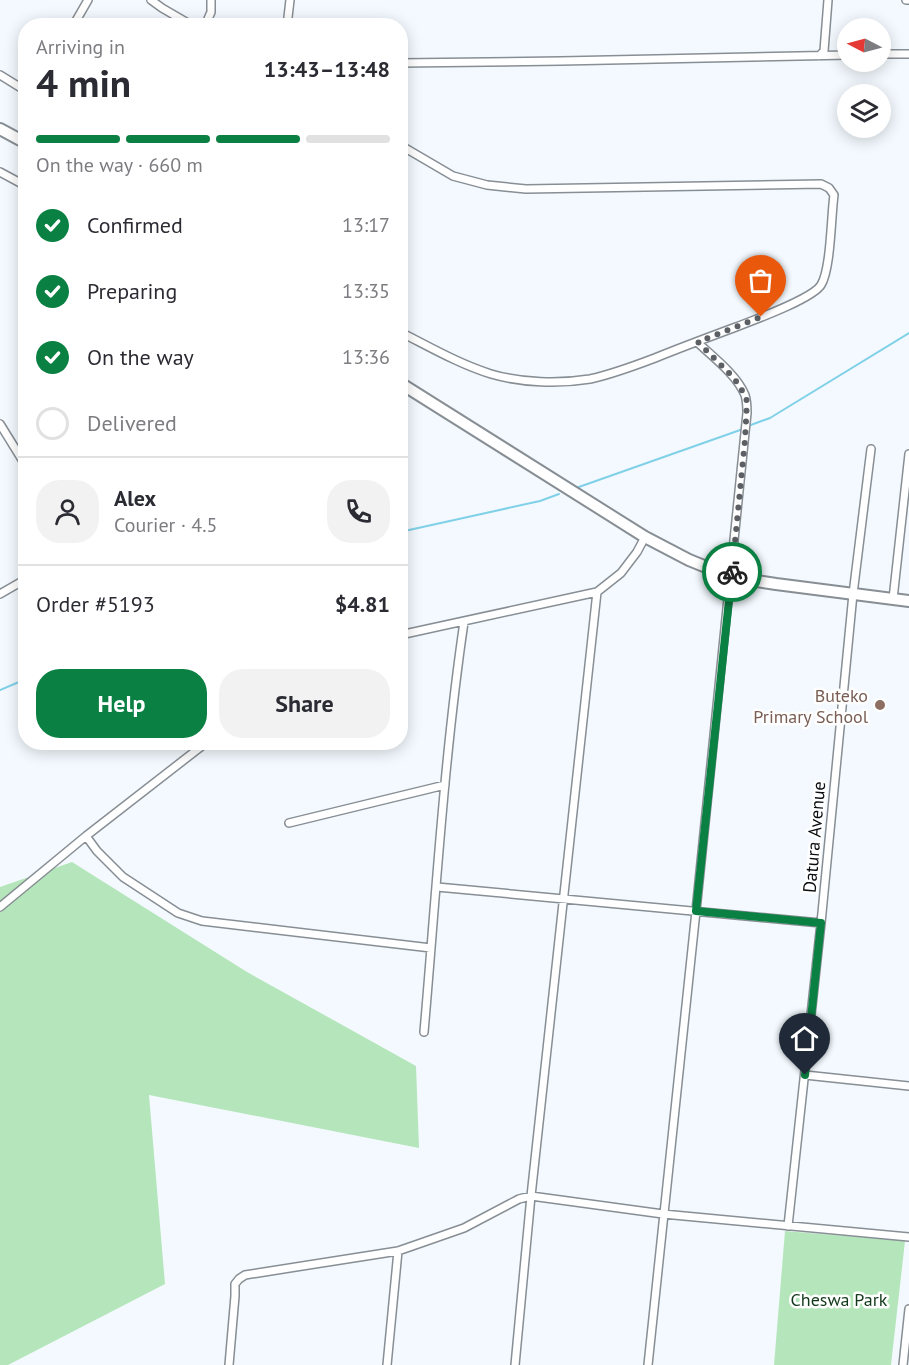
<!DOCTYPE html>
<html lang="en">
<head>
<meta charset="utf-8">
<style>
  :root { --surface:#fff; --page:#f2f2f3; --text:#2b2b33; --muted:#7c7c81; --line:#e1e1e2; --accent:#0b8043 }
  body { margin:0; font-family:"PT Sans",sans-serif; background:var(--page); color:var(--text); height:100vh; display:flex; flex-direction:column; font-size:22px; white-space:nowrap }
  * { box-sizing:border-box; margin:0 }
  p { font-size:20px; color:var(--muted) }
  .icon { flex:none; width:33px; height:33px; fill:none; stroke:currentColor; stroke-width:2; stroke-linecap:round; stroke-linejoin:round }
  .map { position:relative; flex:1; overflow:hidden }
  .panel { position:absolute; left:18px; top:18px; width:390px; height:732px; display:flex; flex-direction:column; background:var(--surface); border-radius:24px; box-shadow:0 3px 15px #0003 }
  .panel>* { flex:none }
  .needle { width:39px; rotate:276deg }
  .fabs { position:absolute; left:837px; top:18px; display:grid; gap:12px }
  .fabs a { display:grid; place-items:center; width:54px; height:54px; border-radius:50%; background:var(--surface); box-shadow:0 3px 15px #0003; font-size:30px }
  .pin { position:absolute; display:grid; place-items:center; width:51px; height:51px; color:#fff; margin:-62px -26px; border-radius:50% 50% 50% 0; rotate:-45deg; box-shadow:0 0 6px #0007 }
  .pin .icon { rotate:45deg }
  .courier { position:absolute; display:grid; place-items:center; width:60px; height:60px; margin:-30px; border:4px solid #0b8043; border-radius:50%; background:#fff; color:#222; box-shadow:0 2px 8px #0007 }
  .summary em { font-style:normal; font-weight:800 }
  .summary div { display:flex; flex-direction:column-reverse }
  .summary { display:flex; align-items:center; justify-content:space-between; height:102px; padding:0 18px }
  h1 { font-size:39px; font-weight:800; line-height:45px }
  .bar { display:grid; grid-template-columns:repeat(4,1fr); gap:9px 6px; align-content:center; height:72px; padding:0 18px }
  .bar i { height:8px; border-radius:4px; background:var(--line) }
  .bar .current { background:var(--accent) }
  .bar p { grid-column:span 4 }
  .line { display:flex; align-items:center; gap:15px; padding:0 18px; border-top:2px solid var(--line) }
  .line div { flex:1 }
  .round { display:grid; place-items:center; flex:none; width:63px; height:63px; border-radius:24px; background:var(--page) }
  ol { padding:0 18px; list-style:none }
  li { display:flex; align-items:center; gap:18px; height:66px }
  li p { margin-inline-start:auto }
  li .icon { padding:6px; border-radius:50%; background:var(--accent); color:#fff; stroke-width:4 }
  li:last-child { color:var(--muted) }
  li i { width:33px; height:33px; border:3px solid var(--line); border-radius:50% }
  .primary-button { display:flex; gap:12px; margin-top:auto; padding:12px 18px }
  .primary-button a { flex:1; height:69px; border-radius:24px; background:var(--accent); color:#fff; font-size:24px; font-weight:800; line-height:69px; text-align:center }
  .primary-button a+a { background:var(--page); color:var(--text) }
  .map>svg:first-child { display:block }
</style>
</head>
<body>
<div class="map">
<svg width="909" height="1365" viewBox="0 0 909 1365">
  <rect width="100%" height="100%" fill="#f3f9fe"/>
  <!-- green -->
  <path fill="#b5e6bb" d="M 72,862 L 247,972 L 416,1066 L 419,1148 L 149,1095 L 165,1284 L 8,1365 L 0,1365 L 0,887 Z
    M 785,1231 L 905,1241 L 891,1365 L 774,1365 Z"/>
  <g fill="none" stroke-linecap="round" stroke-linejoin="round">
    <!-- stream -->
    <path stroke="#80d1e8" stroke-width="2" d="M 748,426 L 770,418 L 909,333
      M 576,488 L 743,429
      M 400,532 L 540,501 L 559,494
      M 0,690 L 26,679"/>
    <!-- minor casing -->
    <g stroke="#878e94" stroke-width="10">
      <path id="minor" d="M 151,0 L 162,8 L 193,26
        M 906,0 L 909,0
        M 73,26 L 88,0
        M 205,26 L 211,12 L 211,0
        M 287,26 L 290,0
        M 880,54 L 909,54
        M 819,56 L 824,51 L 828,0
        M 400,63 L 561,61 L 848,55
        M 0,75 L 26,91
        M 400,145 L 453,176 L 487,185 L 526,189 L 821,184 L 829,188 L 834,195 C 831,216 831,269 821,285 C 812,299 754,320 736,327 C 709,337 682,347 655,358 C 634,366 613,374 590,379 C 559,384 522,383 491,374 C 459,364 430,347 400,332
        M 0,172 L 26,186
        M 0,424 L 26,466
        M 0,594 L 26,579
        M 893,599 L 909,454
        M 400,635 L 597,592 L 621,573 L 637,552 L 645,537
        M 289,823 L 445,785
        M 86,836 L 97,851 L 123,877 L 178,913 L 202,921 L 431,948
        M 437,887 L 821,923
        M 0,907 L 86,836 L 207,742
        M 424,1032 C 436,895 444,758 464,622
        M 805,1075 L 909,1086
        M 788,1226 L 821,923 L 853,594 L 871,449
        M 229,1365 L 235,1296 L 235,1284 L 239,1279 L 245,1275 L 398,1251 L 464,1228 L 519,1199 L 531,1196 L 663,1214 L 909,1237
        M 387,1365 L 398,1251
        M 515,1365 L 531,1196 L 597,592
        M 648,1365 L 696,911 L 747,413 C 747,407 747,401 745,395 C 737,375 712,356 697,342
        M 903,1365 L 909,1309"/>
    </g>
    <!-- secondary casing -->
    <g stroke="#878e94" stroke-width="14">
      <path id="secondary" d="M 0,129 L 26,143
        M 400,383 L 645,537 L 689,560 L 731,577 L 776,584 L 909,601"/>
    </g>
    <!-- minor -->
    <use href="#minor" stroke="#fff" stroke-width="7"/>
    <!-- secondary -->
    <use href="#secondary" stroke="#fff" stroke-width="10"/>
  </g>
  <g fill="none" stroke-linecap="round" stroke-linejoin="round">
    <!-- done -->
    <path stroke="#5c5f63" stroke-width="6" stroke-dasharray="0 10.8" d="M 732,572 L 745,440 L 747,401 L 743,392 L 734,378 L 698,342 L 761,317"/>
    <!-- route -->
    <path stroke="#0b8043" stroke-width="8" d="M 732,572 L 696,911 L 821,923 L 805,1075"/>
  </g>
  <!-- markers -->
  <circle fill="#8d6e63" stroke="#fff" stroke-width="2" cx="880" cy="705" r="6"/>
  <g text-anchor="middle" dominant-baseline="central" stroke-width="5" stroke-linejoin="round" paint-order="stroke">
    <!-- education labels -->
    <g font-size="18" fill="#785e54" stroke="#fff" text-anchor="end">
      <text x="868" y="695">Buteko<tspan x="868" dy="21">Primary School</tspan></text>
    </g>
    <!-- street labels -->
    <g font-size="18" fill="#0a0c0f" stroke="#fff">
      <text transform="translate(814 837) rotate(-85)">Datura Avenue</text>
    </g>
    <!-- park labels -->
    <g font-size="18" fill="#12391b" stroke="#fff">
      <text x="839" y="1299">Cheswa Park</text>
    </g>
  </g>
</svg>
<div class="fabs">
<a><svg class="needle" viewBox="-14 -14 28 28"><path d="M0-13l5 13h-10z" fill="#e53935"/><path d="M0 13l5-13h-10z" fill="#7c7c81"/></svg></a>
<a><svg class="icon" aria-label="layers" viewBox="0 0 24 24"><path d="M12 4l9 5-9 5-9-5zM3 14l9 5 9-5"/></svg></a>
</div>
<div class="pin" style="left:761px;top:317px;background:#ea580c"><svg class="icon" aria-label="bag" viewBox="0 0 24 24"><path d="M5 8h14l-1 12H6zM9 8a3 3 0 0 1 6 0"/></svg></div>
<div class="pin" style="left:805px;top:1075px;background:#1f2937"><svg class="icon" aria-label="home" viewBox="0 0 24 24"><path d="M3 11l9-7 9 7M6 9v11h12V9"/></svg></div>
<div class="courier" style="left:732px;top:572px"><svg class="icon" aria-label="bike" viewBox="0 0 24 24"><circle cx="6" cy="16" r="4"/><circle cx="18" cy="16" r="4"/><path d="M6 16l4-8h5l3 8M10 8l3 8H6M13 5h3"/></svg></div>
<section class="panel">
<div class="summary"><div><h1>4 min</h1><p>Arriving in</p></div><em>13:43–13:48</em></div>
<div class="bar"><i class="current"></i><i class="current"></i><i class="current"></i><i></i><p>On the way · 660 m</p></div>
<ol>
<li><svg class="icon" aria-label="check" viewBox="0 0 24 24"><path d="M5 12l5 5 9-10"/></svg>Confirmed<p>13:17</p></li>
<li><svg class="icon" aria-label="check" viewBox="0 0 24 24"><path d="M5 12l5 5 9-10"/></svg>Preparing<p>13:35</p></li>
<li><svg class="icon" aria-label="check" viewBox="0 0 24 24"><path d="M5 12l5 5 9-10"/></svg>On the way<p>13:36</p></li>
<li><i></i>Delivered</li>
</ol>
<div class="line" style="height:108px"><a class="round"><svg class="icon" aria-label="person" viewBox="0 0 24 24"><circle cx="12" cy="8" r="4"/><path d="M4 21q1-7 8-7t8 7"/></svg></a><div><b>Alex</b><p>Courier · 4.5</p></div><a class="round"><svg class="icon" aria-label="phone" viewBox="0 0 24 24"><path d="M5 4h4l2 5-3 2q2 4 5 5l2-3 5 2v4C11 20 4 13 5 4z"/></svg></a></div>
<div class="line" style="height:78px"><div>Order #5193</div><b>$4.81</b></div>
<div class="primary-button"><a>Help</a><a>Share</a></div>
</section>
</div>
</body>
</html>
